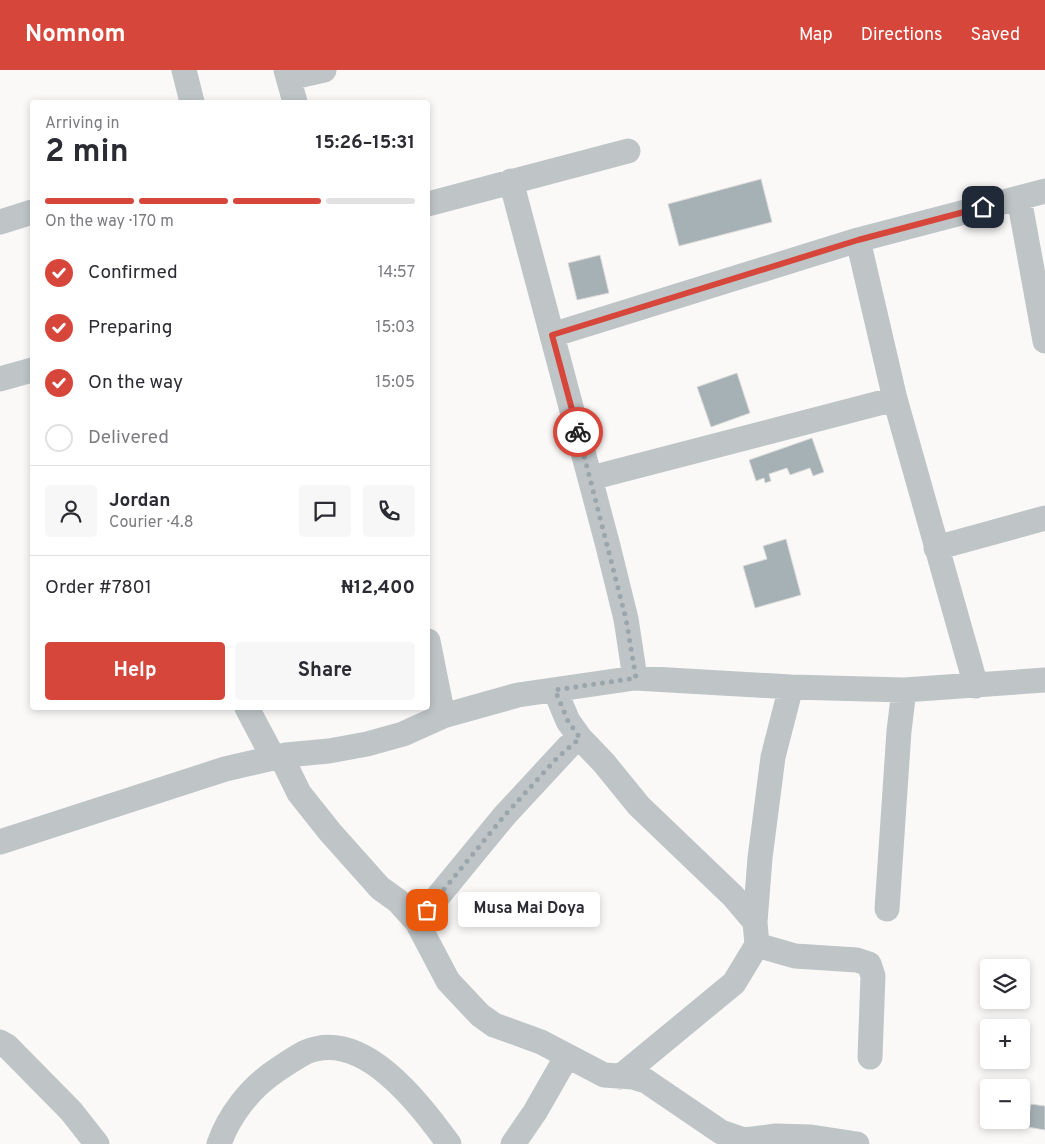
<!DOCTYPE html>
<html lang="en">
<head>
<meta charset="utf-8">
<style>
  :root { --surface:#fff; --page:#f7f7f7; --text:#2b2b33; --muted:#7c7c81; --line:#e1e1e2; --accent:#d7463b }
  body { margin:0; font-family:Overpass,sans-serif; background:var(--page); color:var(--text); height:100vh; display:flex; flex-direction:column; font-size:19px; white-space:nowrap }
  * { box-sizing:border-box; margin:0 }
  p { font-size:16px; color:var(--muted) }
  .icon { flex:none; width:28px; height:28px; fill:none; stroke:currentColor; stroke-width:2; stroke-linecap:round; stroke-linejoin:round }
  .map { position:relative; flex:1; overflow:hidden }
  .panel { position:absolute; left:30px; top:30px; width:400px; height:610px; display:flex; flex-direction:column; background:var(--surface); border-radius:5px; box-shadow:0 2px 8px #0003 }
  .panel>* { flex:none }
  .controls { position:absolute; left:980px; top:889px; display:grid; gap:10px }
  .controls a { display:grid; place-items:center; width:50px; height:50px; border-radius:5px; background:var(--surface); box-shadow:0 2px 8px #0003; font-size:25px }
  .pin { position:absolute; display:grid; place-items:center; width:42px; height:42px; color:#fff; margin:-21px; border-radius:10px; box-shadow:0 2px 8px #0006 }
  .courier { position:absolute; display:grid; place-items:center; width:50px; height:50px; margin:-25px; border:4px solid #d7463b; border-radius:50%; background:#fff; color:#222; box-shadow:0 1px 6px #0007 }
  .bubble { position:absolute; height:35px; border-radius:5px; background:var(--surface); box-shadow:0 2px 8px #0003; font-size:16px; font-weight:700; line-height:35px; text-align:center }
  .headline em { font-style:normal; font-weight:700 }
  .headline div { display:flex; flex-direction:column-reverse }
  .headline { display:flex; align-items:center; justify-content:space-between; height:85px; padding:0 15px }
  h1 { font-size:32px; font-weight:700; line-height:38px }
  .bar { display:grid; grid-template-columns:repeat(4,1fr); gap:8px 5px; align-content:center; height:60px; padding:0 15px }
  .bar i { height:6px; border-radius:4px; background:var(--line) }
  .bar .on { background:var(--accent) }
  .bar p { grid-column:span 4 }
  .line { display:flex; align-items:center; gap:12px; padding:0 15px; border-top:1px solid var(--line) }
  .line div { flex:1 }
  .round { display:grid; place-items:center; flex:none; width:52px; height:52px; border-radius:5px; background:var(--page) }
  ol { padding:0 15px; list-style:none }
  li { display:flex; align-items:center; gap:15px; height:55px }
  li p { margin-inline-start:auto }
  li .icon { padding:5px; border-radius:50%; background:var(--accent); color:#fff; stroke-width:4 }
  li:last-child { color:var(--muted) }
  li i { width:28px; height:28px; border:2px solid var(--line); border-radius:50% }
  .cta { display:flex; gap:10px; margin-top:auto; padding:10px 15px }
  .cta a { flex:1; height:58px; border-radius:5px; background:var(--accent); color:#fff; font-size:20px; font-weight:700; line-height:58px; text-align:center }
  .cta a+a { background:var(--page); color:var(--text) }
  header { display:flex; align-items:center; gap:30px; box-sizing:border-box; height:70px; padding:0 25px; background:var(--accent); color:#fff }
  header strong { font-size:24px }
  nav { display:flex; gap:28px; margin-inline-start:auto; font-size:18px }
  .map>svg:first-child { display:block }
</style>
</head>
<body>
<header>
<strong>Nomnom</strong>
<nav><a>Map</a><a>Directions</a><a>Saved</a></nav>
</header>
<div class="map">
<svg width="1045" height="1074" viewBox="0 0 1045 1074">
  <rect width="100%" height="100%" fill="#faf9f8"/>
  <!-- building -->
  <path fill="#a6b1b5" stroke="#dcdbda" d="M 761,109 L 772,152 L 679,176 L 668,134 Z
    M 600,185 L 609,223 L 577,230 L 568,193 Z
    M 737,303 L 750,343 L 711,357 L 697,317 Z
    M 812,368 L 824,402 L 813,406 L 810,398 L 790,405 L 787,398 L 769,404 L 771,411 L 765,413 L 764,408 L 756,411 L 749,390 Z
    M 786,469 L 801,525 L 755,538 L 743,496 L 767,489 L 763,476 Z
    M 1031,1034 L 1045,1036 L 1045,1060 L 1027,1057 Z"/>
  <g fill="none" stroke-linecap="round" stroke-linejoin="round">
    <!-- street -->
    <path stroke="#bfc5c7" stroke-width="25" d="M 184,0 L 192,32
      M 286,0 L 295,32
      M 289,8 L 324,0
      M 511,111 L 608,476 L 626,549 L 635,608
      M 1019,128 L 1045,271
      M 428,134 L 628,81
      M 0,152 L 32,142
      M 858,170 L 895,329 L 976,616
      M 552,265 L 858,170 L 1045,121
      M 0,309 L 32,300
      M 591,408 L 895,329
      M 936,478 L 1045,448
      M 428,571 L 443,646
      M 555,620 L 568,651 L 580,668 L 604,693 L 639,736 L 733,826 L 755,852 L 757,875 L 795,886 L 857,890 L 869,894 L 873,906 L 870,987
      M 247,638 L 273,687
      M 281,686 L 299,723 L 330,762 L 380,818 L 398,831 L 417,852 L 448,911 L 480,945 L 494,955 L 541,972 L 604,1005 L 633,1007 L 646,1011 L 721,1062 L 744,1070 L 776,1066 L 811,1067 L 857,1074
      M 0,772 L 225,699 L 286,685 L 329,681 L 367,674 L 403,664 L 443,646 L 518,625 L 635,608 L 791,617 L 904,620 L 1045,610
      M 887,839 L 899,661 L 904,620
      M 417,852 L 505,745 L 569,676 L 580,668
      M 755,852 L 760,788 L 773,687 L 791,617
      M 0,972 L 7,976 L 71,1041 L 97,1074
      M 620,1007 L 734,913 L 757,875
      M 219,1074 C 229,1045 251,1017 277,1000 C 286,994 296,987 306,982 C 364,958 420,1035 449,1074
      M 513,1074 L 535,1042 L 567,986"/>
  </g>
  <g fill="none" stroke-linecap="round" stroke-linejoin="round">
    <!-- done -->
    <path stroke="#9aa6ab" stroke-width="5" stroke-dasharray="0 9" d="M 427,840 L 505,745 L 558,687 L 580,668 L 568,651 L 555,620 L 636,608 L 626,549 L 578,362"/>
    <!-- route -->
    <path stroke="#d7463b" stroke-width="6" d="M 578,362 L 552,265 L 858,170 L 983,137"/>
  </g>
</svg>
<div class="controls">
<a><svg class="icon" aria-label="layers" viewBox="0 0 24 24"><path d="M12 4l9 5-9 5-9-5zM3 14l9 5 9-5"/></svg></a>
<a>+</a>
<a>−</a>
</div>
<div class="pin" style="left:427px;top:840px;background:#ea580c"><svg class="icon" aria-label="bag" viewBox="0 0 24 24"><path d="M5 8h14l-1 12H6zM9 8a3 3 0 0 1 6 0"/></svg></div>
<div class="pin" style="left:983px;top:137px;background:#1f2937"><svg class="icon" aria-label="home" viewBox="0 0 24 24"><path d="M3 11l9-7 9 7M6 9v11h12V9"/></svg></div>
<div class="courier" style="left:578px;top:362px"><svg class="icon" aria-label="bike" viewBox="0 0 24 24"><circle cx="6" cy="16" r="4"/><circle cx="18" cy="16" r="4"/><path d="M6 16l4-8h5l3 8M10 8l3 8H6M13 5h3"/></svg></div>
<div class="bubble" style="left:458px;top:822px;width:142px">Musa Mai Doya</div>
<section class="panel">
<div class="headline"><div><h1>2 min</h1><p>Arriving in</p></div><em>15:26–15:31</em></div>
<div class="bar"><i class="on"></i><i class="on"></i><i class="on"></i><i></i><p>On the way · 170 m</p></div>
<ol>
<li><svg class="icon" aria-label="check" viewBox="0 0 24 24"><path d="M5 12l5 5 9-10"/></svg>Confirmed<p>14:57</p></li>
<li><svg class="icon" aria-label="check" viewBox="0 0 24 24"><path d="M5 12l5 5 9-10"/></svg>Preparing<p>15:03</p></li>
<li><svg class="icon" aria-label="check" viewBox="0 0 24 24"><path d="M5 12l5 5 9-10"/></svg>On the way<p>15:05</p></li>
<li><i></i>Delivered</li>
</ol>
<div class="line" style="height:90px"><a class="round"><svg class="icon" aria-label="person" viewBox="0 0 24 24"><circle cx="12" cy="8" r="4"/><path d="M4 21q1-7 8-7t8 7"/></svg></a><div><b>Jordan</b><p>Courier · 4.8</p></div><a class="round"><svg class="icon" aria-label="chat" viewBox="0 0 24 24"><path d="M4 5h16v11H9l-5 4z"/></svg></a><a class="round"><svg class="icon" aria-label="phone" viewBox="0 0 24 24"><path d="M5 4h4l2 5-3 2q2 4 5 5l2-3 5 2v4C11 20 4 13 5 4z"/></svg></a></div>
<div class="line" style="height:65px"><div>Order #7801</div><b>₦12,400</b></div>
<div class="cta"><a>Help</a><a>Share</a></div>
</section>
</div>
</body>
</html>
